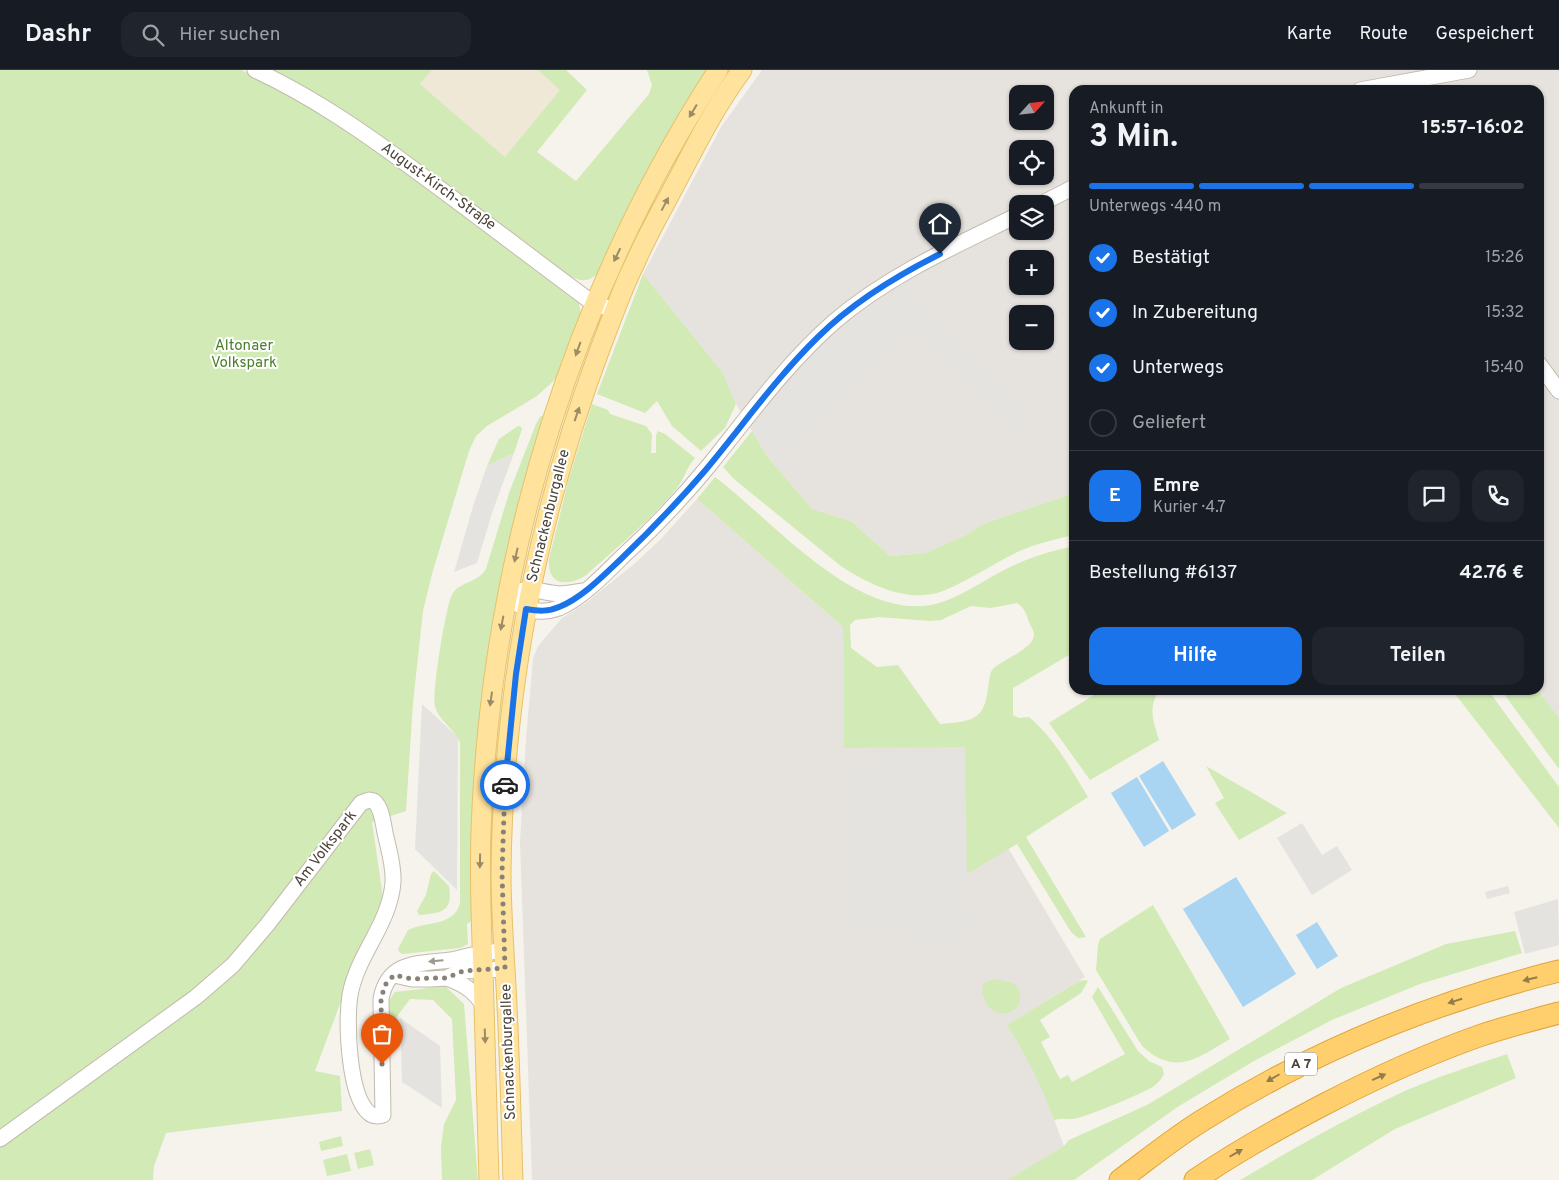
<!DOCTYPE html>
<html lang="de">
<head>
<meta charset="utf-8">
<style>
  :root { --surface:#171b24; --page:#20242c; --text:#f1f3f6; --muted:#9ea1a6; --line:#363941; --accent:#1a73e8 }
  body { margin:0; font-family:Overpass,sans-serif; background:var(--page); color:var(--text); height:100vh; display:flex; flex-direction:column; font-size:19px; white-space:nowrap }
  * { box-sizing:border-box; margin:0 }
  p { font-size:16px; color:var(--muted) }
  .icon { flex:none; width:28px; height:28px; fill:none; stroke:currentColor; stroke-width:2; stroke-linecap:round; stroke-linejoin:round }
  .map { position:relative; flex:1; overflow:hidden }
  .drawer { position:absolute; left:1069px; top:15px; width:475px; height:610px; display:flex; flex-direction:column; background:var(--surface); border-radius:15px; box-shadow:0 1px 4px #0004 }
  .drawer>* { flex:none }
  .needle { width:32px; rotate:63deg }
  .controls { position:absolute; left:1009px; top:15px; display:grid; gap:10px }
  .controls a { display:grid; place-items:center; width:45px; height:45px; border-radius:10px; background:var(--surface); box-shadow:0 1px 4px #0004; font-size:25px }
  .pin { position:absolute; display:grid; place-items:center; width:42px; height:42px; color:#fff; margin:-51px -21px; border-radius:50% 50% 50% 0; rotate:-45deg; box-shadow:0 0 5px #0007 }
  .pin .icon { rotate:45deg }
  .courier { position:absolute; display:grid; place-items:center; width:50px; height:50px; margin:-25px; border:4px solid #1a73e8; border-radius:50%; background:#fff; color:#222; box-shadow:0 1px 6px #0007 }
  .head em { font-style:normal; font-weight:700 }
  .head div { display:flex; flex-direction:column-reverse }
  .head { display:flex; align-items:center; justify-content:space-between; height:85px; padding:0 20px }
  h1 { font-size:32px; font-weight:700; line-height:38px }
  .bar { display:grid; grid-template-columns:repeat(4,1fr); gap:8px 5px; align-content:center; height:60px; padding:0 20px }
  .bar i { height:6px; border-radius:4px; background:var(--line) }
  .bar .current { background:var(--accent) }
  .bar p { grid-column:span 4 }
  .line { display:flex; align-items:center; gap:12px; padding:0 20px; border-top:1px solid var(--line) }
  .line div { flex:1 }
  .round { display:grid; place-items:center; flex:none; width:52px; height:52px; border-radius:15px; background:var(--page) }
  ol { padding:0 20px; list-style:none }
  li { display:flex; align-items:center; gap:15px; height:55px }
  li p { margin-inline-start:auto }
  li .icon { padding:5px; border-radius:50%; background:var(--accent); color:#fff; stroke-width:4 }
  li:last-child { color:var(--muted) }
  li i { width:28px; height:28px; border:2px solid var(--line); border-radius:50% }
  .cta { display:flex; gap:10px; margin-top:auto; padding:10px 20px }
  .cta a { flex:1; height:58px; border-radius:15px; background:var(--accent); color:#fff; font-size:20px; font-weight:700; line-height:58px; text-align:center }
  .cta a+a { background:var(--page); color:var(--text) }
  header { display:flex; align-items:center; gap:30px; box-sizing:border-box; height:70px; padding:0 25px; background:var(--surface); border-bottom:1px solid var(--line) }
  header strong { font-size:24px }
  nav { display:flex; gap:28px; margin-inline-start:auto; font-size:18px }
  .search { width:350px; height:45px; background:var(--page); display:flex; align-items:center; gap:12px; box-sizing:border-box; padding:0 18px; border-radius:15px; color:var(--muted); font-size:19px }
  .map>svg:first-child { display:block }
</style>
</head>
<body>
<header>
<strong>Dashr</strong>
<div class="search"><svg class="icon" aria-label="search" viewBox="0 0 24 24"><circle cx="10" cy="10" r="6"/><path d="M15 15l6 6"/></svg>Hier suchen</div>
<nav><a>Karte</a><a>Route</a><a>Gespeichert</a></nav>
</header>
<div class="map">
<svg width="1559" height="1110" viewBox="0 0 1559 1110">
  <rect width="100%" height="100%" fill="#f6f3ec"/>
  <!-- industrial -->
  <path fill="#e6e2dd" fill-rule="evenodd" d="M 762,0 L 1559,0 L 1559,648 L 1538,620 L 1539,20 L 1074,20 L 1074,423 L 983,454 L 966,465 L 926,483 L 890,486 L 851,451 L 812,439 L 766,385 L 736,334 L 723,303 L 643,204 L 721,57 ZM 1018,24 L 1045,24 L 1045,51 L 1018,51 ZM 1018,79 L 1045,79 L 1045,106 L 1018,106 ZM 1018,134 L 1045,134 L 1045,161 L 1018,161 ZM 1018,189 L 1045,189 L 1045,216 L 1018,216 ZM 1018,244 L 1045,244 L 1045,271 L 1018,271 Z
    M 697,429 L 843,557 L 844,678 L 965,676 L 999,763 L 1085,907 L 1007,955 L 1030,993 L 1041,1015 L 1064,1076 L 1007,1110 L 532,1110 L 520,772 L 526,669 L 533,589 L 538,576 L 561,549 L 587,532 L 633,495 L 660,470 Z"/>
  <!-- education -->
  <path fill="#efe8d6" d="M 432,0 L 538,0 L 561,20 L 505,87 L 420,14 Z"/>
  <!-- green -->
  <path fill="#d2eab5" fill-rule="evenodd" d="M 0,0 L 241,0 L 273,14 L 375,78 L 568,221 L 579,233 L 582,250 L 561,304 L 537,326 L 487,356 L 476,366 L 469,381 L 432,504 L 423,541 L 413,633 L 406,741 L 372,752 L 383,828 L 343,926 L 315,1001 L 340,1006 L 342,1041 L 166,1063 L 154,1096 L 153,1110 L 0,1110 Z
    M 268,0 L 432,0 L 420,14 L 505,87 L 560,20 L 538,0 L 566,0 L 587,20 L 537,82 L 576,111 L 649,24 L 652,15 L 647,0 L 711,0 L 601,201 C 584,218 573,208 557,198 L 440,109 L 383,69 Z
    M 643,204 L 723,303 L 736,334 L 725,358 L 701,381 L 672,356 L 657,331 L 645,343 L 597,324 Z
    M 592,334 L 608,340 L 610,344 L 646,356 L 652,364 L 651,383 L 656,383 L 656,365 L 658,361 L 665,364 L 695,388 C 687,397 684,409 677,418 C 650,451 616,478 585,506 C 566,517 547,515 549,489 L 569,408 Z
    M 544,345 L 527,408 L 474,849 L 467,854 L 468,874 L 460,878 L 403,884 L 400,883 L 398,879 L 408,860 C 426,851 454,857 460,833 L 460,673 C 455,659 438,650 435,636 C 432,624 446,532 453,523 C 461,511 478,513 486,499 L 509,423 L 536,354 L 540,347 Z
    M 518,356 L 521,357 L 522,359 L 514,383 L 487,396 L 499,369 Z
    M 752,361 L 766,385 L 812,439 L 851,451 L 890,486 L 926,483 L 966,465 L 983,454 L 1074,423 L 1074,465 C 1056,469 1039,473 1022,480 C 995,492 971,510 943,521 C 908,534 871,515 842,497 L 734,409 L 723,397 Z
    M 715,407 C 773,450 864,562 945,531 C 967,523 986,509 1006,499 C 1028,488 1050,481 1074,476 L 1074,582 L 1013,618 L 1013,645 L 1019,648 L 1029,647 C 1056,670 1070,698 1088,727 L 1026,767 L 1086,867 L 1078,868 L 1071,862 L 1017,774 L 967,804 L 965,677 L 844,678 L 843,557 L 697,429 ZM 1017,533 C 1025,538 1026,544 1029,552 C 1030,555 1033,559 1034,563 C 1036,579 1000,590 992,600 C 989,605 989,613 988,619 C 984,652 970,651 940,654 L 898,595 L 877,597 L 851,578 L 850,555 L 855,550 L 879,547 L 930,551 L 941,550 L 971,536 L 991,538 Z
    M 1102,620 L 1159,620 C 1148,639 1153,650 1159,670 L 1090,710 L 1049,653 Z
    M 1452,620 L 1488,620 L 1559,717 L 1559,758 Z
    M 1501,620 L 1538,620 L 1559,648 L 1559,699 Z
    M 1206,696 L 1287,743 L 1239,770 L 1215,733 L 1224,728 Z
    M 434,801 L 449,816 C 453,842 442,843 419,845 L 417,841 L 426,825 L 431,804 Z
    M 1153,835 L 1230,969 C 1198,988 1175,1007 1142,976 L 1096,900 L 1098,875 L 1100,869 Z
    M 1515,861 L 1522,883 L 1420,914 L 1332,950 L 1254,991 L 1179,1036 L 1074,1110 L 1007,1110 L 1064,1076 L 1069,1070 L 1147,1035 L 1341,918 L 1446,874 Z
    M 995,909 L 1013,913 L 1019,919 C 1025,938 1008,950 991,939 C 986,935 979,920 984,914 C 987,911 992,910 995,909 Z
    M 1086,910 L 1088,911 L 1081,923 L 1040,950 L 1050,967 L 1041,972 L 1060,1009 L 1068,1005 L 1072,1012 L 1125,984 L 1092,927 L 1098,917 L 1138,981 L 1149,991 L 1162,997 L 1164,1004 C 1162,1009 1158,1013 1154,1016 C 1144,1023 1084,1048 1073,1049 C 1066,1049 1061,1048 1054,1050 C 1041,1014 1027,987 1007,955 L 1079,911 Z
    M 445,916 L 464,934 L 478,1110 L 442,1110 L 441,1078 L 444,1054 L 456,1030 L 452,949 L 433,930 L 410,929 L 390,956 L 388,932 L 395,922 Z
    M 1507,984 L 1516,1008 L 1395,1059 L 1312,1110 L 1240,1110 C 1295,1078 1350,1046 1407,1020 C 1440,1006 1474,995 1507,984 Z
    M 341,1066 L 343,1076 L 321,1081 L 319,1072 Z
    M 370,1079 L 374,1095 L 358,1099 L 354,1083 Z
    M 347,1084 L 351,1101 L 327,1106 L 323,1090 Z"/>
  <!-- parking -->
  <path fill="#e5e3e0" d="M 905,216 L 1025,342 L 1016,352 L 1028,364 L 1019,372 L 913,261 L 777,392 L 763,377 L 753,360 L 792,311 L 824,277 L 873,236 Z
    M 514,383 L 493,440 L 477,493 L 454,502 L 474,433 L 487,396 Z
    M 422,634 L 458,667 L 457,820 L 415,779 Z
    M 963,681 L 969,868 L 912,870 L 911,853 L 851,855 L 846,701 L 870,701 L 870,694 L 883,694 L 883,683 Z
    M 1302,753 L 1322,785 L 1337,776 L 1352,800 L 1312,825 L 1277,768 Z
    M 1508,816 L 1510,823 L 1487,829 L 1485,822 Z
    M 1558,829 L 1559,875 L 1525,884 L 1514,842 Z
    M 400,948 L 440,976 L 442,1038 L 402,1012 Z"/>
  <!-- water -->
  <path fill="#a9d4f2" d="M 1163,691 L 1196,745 L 1172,760 L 1139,706 Z
    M 1137,707 L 1169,761 L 1144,777 L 1111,723 Z
    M 1236,807 L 1296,904 L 1243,937 L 1183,839 Z
    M 1317,852 L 1338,886 L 1317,899 L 1296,865 Z"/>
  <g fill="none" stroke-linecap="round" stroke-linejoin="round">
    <!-- minor casing -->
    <g stroke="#c2bbae" stroke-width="17">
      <path id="minor" d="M 255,0 C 313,27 365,63 416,101 C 475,144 532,188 590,231 L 605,237
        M 1360,20 L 1469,0
        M 1041,134 L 1074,117
        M 1539,294 L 1559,321
        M 583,521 C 575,522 567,524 559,524 C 536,522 530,514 507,526 C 521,540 540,545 559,538 C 582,528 605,504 623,486 C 655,457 684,426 711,393 C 750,344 788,292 835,251 C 889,205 955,176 1018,145
        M 394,905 L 412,909 L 431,909 L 446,908 L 463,901 L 505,899
        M 446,908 C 463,913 474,921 484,936
        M 0,1069 L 196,927 L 233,895 L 267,855 L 361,733 L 369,730 L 374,731 C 383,739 383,756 386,767 C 389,781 394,797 393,812 C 390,854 357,885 350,925 C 346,951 348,1025 369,1043 C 374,1047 378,1046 383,1045 L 381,929 C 388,890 419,894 451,890 C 458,889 466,886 473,885 C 483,883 494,882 504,880"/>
    </g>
    <!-- major casing -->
    <g stroke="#e6c16a" stroke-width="21">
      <path id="major" d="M 489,1110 C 487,1040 485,971 483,901 C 481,847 479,792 482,738 C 495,477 575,220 718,0
        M 513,1110 C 511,1052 510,994 507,936 C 505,891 501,847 501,802 C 503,623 537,447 600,279 C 611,251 621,221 635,193 C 645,170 657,148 669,126 C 692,83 713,39 742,0"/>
    </g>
    <!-- highway casing -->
    <g stroke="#e0a43c" stroke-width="23">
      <path id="highway" d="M 1120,1110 C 1147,1090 1174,1068 1203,1050 C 1313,981 1433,932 1559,901
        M 1195,1110 C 1236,1082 1279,1058 1323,1035 C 1373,1009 1425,985 1479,966 C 1505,957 1532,950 1559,943"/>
    </g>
    <!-- minor -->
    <use href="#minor" stroke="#fff" stroke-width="15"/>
    <!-- major -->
    <use href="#major" stroke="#ffe39c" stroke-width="19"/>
    <!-- highway -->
    <use href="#highway" stroke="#ffcf6e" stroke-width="21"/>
  </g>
  <!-- one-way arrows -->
  <defs><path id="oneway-solid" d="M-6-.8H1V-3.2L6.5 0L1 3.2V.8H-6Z" transform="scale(1.25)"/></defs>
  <g fill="#9c8c66">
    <use href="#oneway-solid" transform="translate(693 41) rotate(121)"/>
    <use href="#oneway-solid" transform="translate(665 134) rotate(-62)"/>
    <use href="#oneway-solid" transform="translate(617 185) rotate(116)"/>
    <use href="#oneway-solid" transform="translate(578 279) rotate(110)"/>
    <use href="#oneway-solid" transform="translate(577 344) rotate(-71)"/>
    <use href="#oneway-solid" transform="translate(516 485) rotate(103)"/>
    <use href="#oneway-solid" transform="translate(502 553) rotate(101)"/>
    <use href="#oneway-solid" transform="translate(491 629) rotate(98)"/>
    <use href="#oneway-solid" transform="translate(480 791) rotate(91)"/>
    <use href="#oneway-solid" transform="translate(485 966) rotate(88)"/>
  </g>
  <use fill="#9c9892" href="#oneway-solid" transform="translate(436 891) rotate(175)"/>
  <g fill="#937c4e">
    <use href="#oneway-solid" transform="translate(1530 909) rotate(166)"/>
    <use href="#oneway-solid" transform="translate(1455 931) rotate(162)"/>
    <use href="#oneway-solid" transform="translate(1379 1007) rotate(-24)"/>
    <use href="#oneway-solid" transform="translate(1273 1008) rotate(150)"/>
    <use href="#oneway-solid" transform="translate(1236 1083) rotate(-30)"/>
  </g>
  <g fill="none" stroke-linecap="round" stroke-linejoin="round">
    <!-- done -->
    <path stroke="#878178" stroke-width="5" stroke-dasharray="0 9" d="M 382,994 L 381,929 L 385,915 L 394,905 L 412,909 L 431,908 L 446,908 L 463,901 L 505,898 L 502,803 L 505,715"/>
    <!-- route -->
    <path stroke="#1a73e8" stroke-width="6" d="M 505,715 L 516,604 L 526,539 C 538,541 548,542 559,537 C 582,528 604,505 622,488 C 650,461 677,433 703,403 C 741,358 775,309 818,267 C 853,232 896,206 940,184"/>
  </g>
  <g text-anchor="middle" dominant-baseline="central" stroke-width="4" stroke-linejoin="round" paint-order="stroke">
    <!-- shield labels -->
    <rect fill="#fff" stroke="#817c74" stroke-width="1" x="1285" y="982.5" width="32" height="23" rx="4"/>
    <g font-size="14" font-weight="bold" fill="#4b4439">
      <text x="1301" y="994">A 7</text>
    </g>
    <!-- street labels -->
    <g font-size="15" fill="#4b4439" stroke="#fff">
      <text transform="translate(438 117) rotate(36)">August-Kirch-Straße</text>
      <text transform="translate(549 446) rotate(-76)">Schnackenburgallee</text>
      <text transform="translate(326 779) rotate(-52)">Am Volkspark</text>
      <text transform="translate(509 982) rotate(-92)">Schnackenburgallee</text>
    </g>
    <!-- park labels -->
    <g font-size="15" fill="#4a7f2a" stroke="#fff">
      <text x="244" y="276">Altonaer<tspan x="244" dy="17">Volkspark</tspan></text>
    </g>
  </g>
</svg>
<div class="controls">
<a><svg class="needle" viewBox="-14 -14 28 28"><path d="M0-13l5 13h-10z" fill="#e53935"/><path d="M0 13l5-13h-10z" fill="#9ea1a6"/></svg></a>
<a><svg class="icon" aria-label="locate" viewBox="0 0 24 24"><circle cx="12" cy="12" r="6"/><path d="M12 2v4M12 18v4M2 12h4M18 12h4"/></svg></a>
<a><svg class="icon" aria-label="layers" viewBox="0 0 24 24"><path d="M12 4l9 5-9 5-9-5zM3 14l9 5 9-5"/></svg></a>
<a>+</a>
<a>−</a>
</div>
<div class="pin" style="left:382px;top:994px;background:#ea580c"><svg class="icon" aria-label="bag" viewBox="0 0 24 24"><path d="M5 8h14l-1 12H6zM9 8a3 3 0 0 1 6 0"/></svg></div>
<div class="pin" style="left:940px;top:184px;background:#1f2937"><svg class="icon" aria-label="home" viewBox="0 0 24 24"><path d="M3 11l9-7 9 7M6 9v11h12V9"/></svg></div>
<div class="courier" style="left:505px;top:715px"><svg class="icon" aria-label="car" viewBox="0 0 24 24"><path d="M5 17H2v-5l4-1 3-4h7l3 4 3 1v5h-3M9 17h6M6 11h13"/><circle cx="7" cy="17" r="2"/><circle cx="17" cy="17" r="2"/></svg></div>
<section class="drawer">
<div class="head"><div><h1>3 Min.</h1><p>Ankunft in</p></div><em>15:57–16:02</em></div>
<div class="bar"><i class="current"></i><i class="current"></i><i class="current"></i><i></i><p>Unterwegs · 440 m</p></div>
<ol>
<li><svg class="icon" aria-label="check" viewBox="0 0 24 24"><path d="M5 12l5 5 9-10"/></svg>Bestätigt<p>15:26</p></li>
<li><svg class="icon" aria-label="check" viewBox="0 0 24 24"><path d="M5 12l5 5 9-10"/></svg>In Zubereitung<p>15:32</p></li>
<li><svg class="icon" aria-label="check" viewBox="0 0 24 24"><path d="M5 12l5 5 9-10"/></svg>Unterwegs<p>15:40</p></li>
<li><i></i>Geliefert</li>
</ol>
<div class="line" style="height:90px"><b class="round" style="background:var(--accent);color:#fff">E</b><div><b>Emre</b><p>Kurier · 4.7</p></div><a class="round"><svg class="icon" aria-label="chat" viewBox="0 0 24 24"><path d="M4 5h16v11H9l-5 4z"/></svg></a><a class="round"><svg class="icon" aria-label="phone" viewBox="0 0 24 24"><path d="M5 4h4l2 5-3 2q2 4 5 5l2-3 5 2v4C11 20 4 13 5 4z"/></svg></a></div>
<div class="line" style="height:65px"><div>Bestellung #6137</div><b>42.76 €</b></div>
<div class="cta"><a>Hilfe</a><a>Teilen</a></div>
</section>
</div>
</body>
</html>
